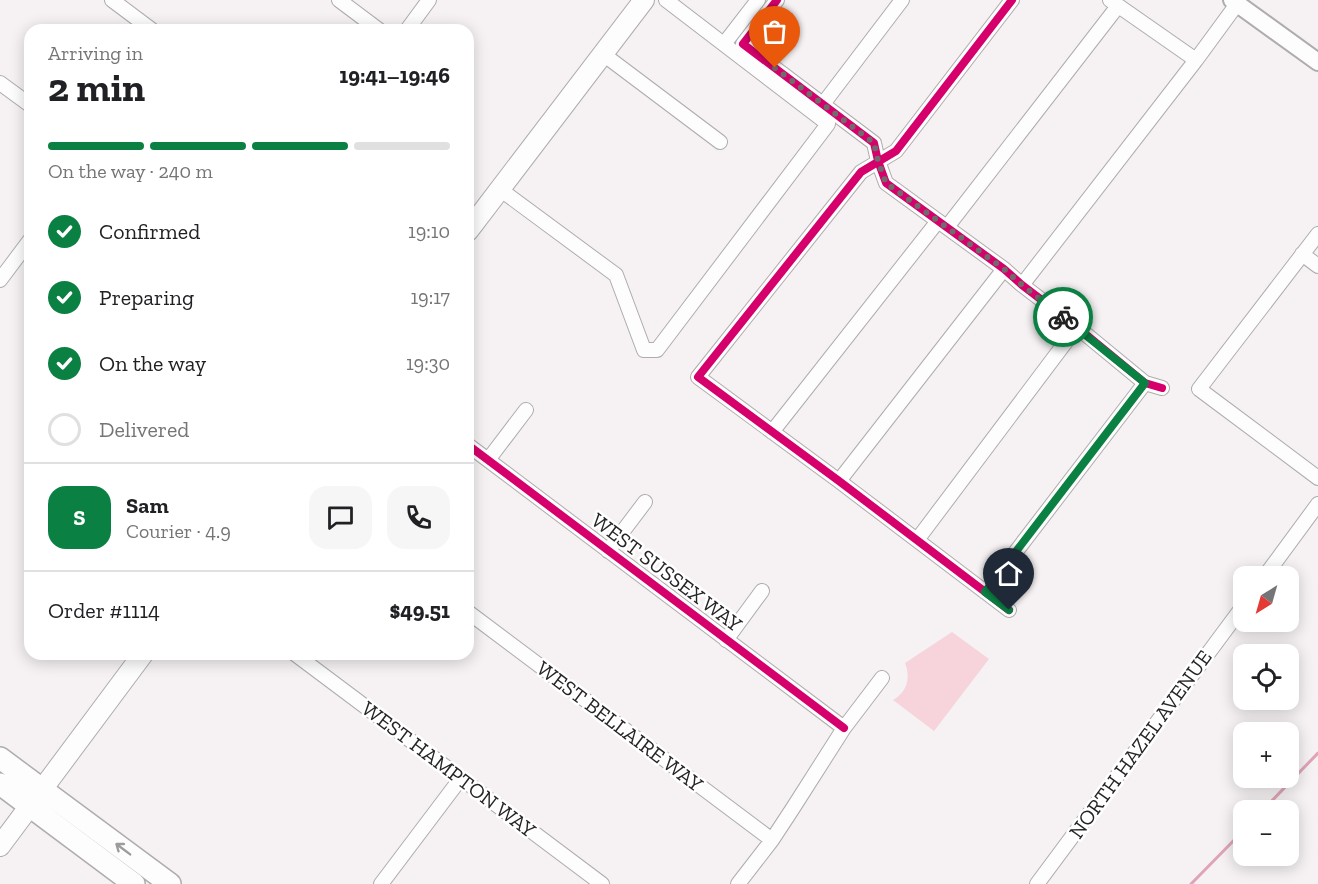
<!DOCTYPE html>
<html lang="en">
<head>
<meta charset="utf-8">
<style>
  :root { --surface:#fff; --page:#f6f6f6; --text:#202124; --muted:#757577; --line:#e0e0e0; --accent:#0b8043 }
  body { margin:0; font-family:"Zilla Slab",serif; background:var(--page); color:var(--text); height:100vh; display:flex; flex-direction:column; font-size:22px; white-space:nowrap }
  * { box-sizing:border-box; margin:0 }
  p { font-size:20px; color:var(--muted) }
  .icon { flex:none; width:33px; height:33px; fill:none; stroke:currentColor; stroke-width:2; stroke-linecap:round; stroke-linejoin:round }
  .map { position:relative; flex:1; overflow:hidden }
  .drawer { position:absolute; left:24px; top:24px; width:450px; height:636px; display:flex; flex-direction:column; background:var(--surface); border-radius:18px; box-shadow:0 3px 15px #0003 }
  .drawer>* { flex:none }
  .needle { width:39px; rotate:217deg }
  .controls { position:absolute; left:1233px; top:566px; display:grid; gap:12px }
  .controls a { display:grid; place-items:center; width:66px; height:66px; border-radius:12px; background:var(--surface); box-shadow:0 3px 15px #0003; font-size:30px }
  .pin { position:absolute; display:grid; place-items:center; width:51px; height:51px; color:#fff; margin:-62px -26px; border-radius:50% 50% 50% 0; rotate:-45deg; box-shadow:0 0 6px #0007 }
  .pin .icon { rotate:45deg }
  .courier { position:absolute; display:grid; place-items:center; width:60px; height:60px; margin:-30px; border:4px solid #0b8043; border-radius:50%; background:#fff; color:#222; box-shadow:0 2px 8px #0007 }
  .overview em { font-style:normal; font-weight:700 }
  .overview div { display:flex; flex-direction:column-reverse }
  .overview { display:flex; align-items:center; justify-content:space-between; height:102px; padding:0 24px }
  h1 { font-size:39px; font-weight:700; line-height:45px }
  .bar { display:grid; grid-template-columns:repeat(4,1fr); gap:9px 6px; align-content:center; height:72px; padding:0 24px }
  .bar i { height:8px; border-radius:4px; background:var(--line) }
  .bar .on { background:var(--accent) }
  .bar p { grid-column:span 4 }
  .line { display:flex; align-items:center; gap:15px; padding:0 24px; border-top:2px solid var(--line) }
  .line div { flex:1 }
  .round { display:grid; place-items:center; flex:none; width:63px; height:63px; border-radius:18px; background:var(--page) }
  ol { padding:0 24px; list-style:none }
  li { display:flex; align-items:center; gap:18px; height:66px }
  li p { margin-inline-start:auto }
  li .icon { padding:6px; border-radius:50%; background:var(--accent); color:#fff; stroke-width:4 }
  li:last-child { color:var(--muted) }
  li i { width:33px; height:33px; border:3px solid var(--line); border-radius:50% }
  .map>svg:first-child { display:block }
</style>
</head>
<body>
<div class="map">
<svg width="1318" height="884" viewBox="0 0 1318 884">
  <rect width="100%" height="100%" fill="#f6f2f3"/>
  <!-- green -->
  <path fill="#f7d4dc" d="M 952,632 L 989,659 L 934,731 L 893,700 C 907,692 911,678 905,663 Z"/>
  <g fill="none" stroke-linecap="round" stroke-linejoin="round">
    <!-- stream -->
    <path stroke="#e0a5b4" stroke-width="3" d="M 1263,810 L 1318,753
      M 1191,884 L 1244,830"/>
    <!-- minor casing -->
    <g stroke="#aeacad" stroke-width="16">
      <path id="minor" d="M 112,0 L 152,30
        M 339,0 L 379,30
        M 777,0 L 743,44 L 874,143 L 878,161 L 886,183 L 1004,269 L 1022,285 L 1077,327 L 1145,383 L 1162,388
        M 1110,0 L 1196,60
        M 407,30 L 429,0
        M 724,44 L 758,0
        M 603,54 L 720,142
        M 0,83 L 30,105
        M 823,104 L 902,0
        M 501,190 L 616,275 L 644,350 L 657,350 L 828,124 L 666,0
        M 947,227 L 1118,6
        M 1318,234 L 1199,389 L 1318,478
        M 1302,254 L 1318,266
        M 0,280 L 30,240
        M 1022,285 L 1196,60 L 1237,4
        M 772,432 L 938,221
        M 468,445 L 844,728
        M 488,460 L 526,410
        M 839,481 L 1004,269
        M 917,540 L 1077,327
        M 608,551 L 645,502
        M 1265,576 L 1318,504
        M 985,592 L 1145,383
        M 1009,610 L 839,481 L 698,377 L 861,172 L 896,151 L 1012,0
        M 468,612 L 772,840
        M 726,640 L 762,591
        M 295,654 L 602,884
        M 381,884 L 461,778
        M 738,884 L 772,840 L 793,808 L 844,728 L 882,678
        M 1037,884 L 1244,605"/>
    </g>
    <!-- tertiary casing -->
    <g stroke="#aeacad" stroke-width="20">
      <path id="tertiary" d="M 1232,0 L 1318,62"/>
    </g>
    <!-- secondary casing -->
    <g stroke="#aeacad" stroke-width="22">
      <path id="secondary" d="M 468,231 L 644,0
        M 0,846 L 143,654"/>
    </g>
    <!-- primary casing -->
    <g stroke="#aeacad" stroke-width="24">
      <path id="primary" d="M 0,758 L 170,884
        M 0,784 L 134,884"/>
    </g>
    <!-- minor -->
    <use href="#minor" stroke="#fefdfd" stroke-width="14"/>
    <!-- tertiary -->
    <use href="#tertiary" stroke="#fefdfd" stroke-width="16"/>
    <!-- secondary -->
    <use href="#secondary" stroke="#fefdfd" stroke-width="20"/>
    <!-- primary -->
    <use href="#primary" stroke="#fefdfd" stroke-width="21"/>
    <!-- cycleway casing -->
    <g stroke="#fff" stroke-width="11">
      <path id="cycleway" d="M 777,0 L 743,44 L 874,143 L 878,161 L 886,183 L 1004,269 L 1022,285 L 1077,327 L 1145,383 L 1162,388
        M 468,445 L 844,728
        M 1009,610 L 839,481 L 698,377 L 861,172 L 896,151 L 1012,0"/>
    </g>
    <!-- cycleway -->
    <use href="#cycleway" stroke="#d6006c" stroke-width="8"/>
  </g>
  <!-- one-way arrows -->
  <defs><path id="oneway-shaft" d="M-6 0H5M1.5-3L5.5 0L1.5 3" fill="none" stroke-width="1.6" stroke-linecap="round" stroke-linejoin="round" transform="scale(1.5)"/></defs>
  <use stroke="#9d9b9b" href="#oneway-shaft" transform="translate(123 849) rotate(-143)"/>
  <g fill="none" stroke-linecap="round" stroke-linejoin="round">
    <!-- done -->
    <path stroke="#6f6c6c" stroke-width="6" stroke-dasharray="0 10.8" d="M 775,68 L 874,143 L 878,161 L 886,183 L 1004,269 L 1022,285 L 1063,317"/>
    <!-- route -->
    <path stroke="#0b8043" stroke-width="8" d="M 1009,610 L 985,592 L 1145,383 L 1063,317"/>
  </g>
  <g text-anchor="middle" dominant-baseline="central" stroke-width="5" stroke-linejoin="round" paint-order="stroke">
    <!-- street labels -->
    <g font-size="21" fill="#262424" stroke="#fff">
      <text transform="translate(667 572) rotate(37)">WEST SUSSEX WAY</text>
      <text transform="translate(620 726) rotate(37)">WEST BELLAIRE WAY</text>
      <text transform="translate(1140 744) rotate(-54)">NORTH HAZEL AVENUE</text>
      <text transform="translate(449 769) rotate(37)">WEST HAMPTON WAY</text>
    </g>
  </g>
</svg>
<div class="controls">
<a><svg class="needle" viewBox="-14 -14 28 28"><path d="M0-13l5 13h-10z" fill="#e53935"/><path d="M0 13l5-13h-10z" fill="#757577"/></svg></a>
<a><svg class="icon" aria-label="locate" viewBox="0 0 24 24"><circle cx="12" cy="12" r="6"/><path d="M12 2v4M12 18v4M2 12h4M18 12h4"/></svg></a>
<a>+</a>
<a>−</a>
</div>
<div class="pin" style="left:775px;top:68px;background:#ea580c"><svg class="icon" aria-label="bag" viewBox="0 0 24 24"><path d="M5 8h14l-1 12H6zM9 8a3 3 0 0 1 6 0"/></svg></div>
<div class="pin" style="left:1009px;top:610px;background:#1f2937"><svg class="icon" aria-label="home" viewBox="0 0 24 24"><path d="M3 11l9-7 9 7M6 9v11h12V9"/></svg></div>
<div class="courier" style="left:1063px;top:317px"><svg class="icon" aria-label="bike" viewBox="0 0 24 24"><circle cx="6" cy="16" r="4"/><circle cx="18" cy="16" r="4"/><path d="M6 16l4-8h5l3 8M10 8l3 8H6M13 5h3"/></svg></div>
<section class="drawer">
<div class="overview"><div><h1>2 min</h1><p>Arriving in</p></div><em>19:41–19:46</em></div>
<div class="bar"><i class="on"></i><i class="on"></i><i class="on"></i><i></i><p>On the way · 240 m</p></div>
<ol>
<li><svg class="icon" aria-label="check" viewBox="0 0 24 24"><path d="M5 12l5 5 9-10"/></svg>Confirmed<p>19:10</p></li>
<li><svg class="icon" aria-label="check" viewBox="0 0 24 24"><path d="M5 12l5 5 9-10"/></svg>Preparing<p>19:17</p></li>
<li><svg class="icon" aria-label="check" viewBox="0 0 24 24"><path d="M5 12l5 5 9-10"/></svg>On the way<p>19:30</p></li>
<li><i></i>Delivered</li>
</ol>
<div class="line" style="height:108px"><b class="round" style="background:var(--accent);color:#fff">S</b><div><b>Sam</b><p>Courier · 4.9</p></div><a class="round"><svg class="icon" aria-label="chat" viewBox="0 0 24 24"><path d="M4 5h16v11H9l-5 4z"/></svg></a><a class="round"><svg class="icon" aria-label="phone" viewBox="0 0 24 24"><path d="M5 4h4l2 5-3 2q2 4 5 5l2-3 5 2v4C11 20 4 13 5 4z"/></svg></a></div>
<div class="line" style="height:78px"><div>Order #1114</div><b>$49.51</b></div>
</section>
</div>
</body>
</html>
